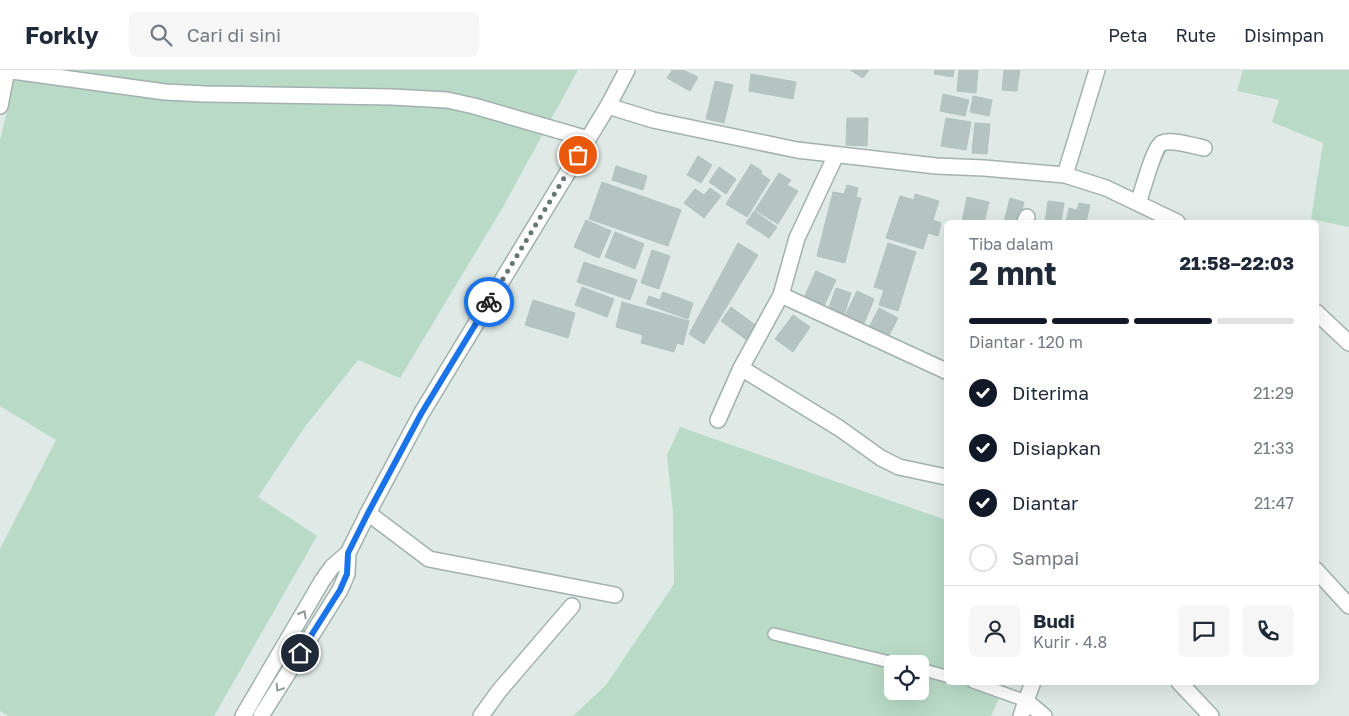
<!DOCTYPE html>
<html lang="id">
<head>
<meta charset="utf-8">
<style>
  :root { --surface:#fff; --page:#f6f6f7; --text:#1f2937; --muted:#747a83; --line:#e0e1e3; --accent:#111827 }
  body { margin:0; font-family:"Golos Text",sans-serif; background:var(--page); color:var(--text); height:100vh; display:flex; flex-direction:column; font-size:19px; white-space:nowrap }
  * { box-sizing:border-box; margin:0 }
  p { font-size:16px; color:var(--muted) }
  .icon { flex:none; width:28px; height:28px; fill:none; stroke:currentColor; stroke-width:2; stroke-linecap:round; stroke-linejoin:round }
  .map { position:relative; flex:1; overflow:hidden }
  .drawer { position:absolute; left:944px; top:150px; width:375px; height:465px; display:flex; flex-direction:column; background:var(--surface); border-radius:8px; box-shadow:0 5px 20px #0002 }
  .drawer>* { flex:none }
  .fabs { position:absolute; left:884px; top:585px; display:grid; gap:10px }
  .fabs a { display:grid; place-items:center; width:45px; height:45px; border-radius:8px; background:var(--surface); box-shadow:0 5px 20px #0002; font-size:25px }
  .pin { position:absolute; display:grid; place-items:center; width:42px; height:42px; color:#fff; margin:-21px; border:2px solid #fff; border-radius:50%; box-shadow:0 1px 5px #0007 }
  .courier { position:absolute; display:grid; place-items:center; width:50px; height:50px; margin:-25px; border:4px solid #1a73e8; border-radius:50%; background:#fff; color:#222; box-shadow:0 1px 6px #0007 }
  .headline em { font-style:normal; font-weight:700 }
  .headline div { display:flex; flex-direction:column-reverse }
  .headline { display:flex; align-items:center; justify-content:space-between; height:85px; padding:0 25px }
  h1 { font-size:32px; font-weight:700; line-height:38px }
  .bar { display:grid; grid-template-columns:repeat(4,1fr); gap:8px 5px; align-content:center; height:60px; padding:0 25px }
  .bar i { height:6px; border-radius:4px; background:var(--line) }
  .bar .selected { background:var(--accent) }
  .bar p { grid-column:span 4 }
  .line { display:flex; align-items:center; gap:12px; padding:0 25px; border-top:1px solid var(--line) }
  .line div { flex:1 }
  .round { display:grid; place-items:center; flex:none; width:52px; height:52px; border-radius:8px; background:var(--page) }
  ol { padding:0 25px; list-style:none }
  li { display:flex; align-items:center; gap:15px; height:55px }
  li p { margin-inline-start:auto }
  li .icon { padding:5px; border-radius:50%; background:var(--accent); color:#fff; stroke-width:4 }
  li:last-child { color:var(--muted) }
  li i { width:28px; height:28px; border:2px solid var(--line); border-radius:50% }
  header { display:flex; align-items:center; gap:30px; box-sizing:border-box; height:70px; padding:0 25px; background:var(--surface); border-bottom:1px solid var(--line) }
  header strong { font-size:24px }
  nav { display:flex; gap:28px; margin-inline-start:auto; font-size:18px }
  .search { width:350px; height:45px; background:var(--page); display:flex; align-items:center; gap:12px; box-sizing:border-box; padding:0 18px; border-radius:8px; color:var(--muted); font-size:19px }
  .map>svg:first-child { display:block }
</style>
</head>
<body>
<header>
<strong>Forkly</strong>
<div class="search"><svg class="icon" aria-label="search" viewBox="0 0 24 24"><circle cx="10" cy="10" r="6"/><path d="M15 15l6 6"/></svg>Cari di sini</div>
<nav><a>Peta</a><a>Rute</a><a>Disimpan</a></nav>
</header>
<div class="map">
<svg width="1349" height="646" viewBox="0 0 1349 646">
  <rect width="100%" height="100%" fill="#dfeae7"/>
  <!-- green -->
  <path fill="#b9dac7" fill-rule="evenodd" d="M 17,0 L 578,0 L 503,137 L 400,308 L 358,290 L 304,358 L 258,427 L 317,466 L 214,646 L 8,646 L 0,641 L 0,479 L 56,370 L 0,336 L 0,70 Z
    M 1243,0 L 1349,0 L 1349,157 L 1311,149 L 1323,73 L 1272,52 L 1279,30 L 1237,21 Z
    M 680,357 L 946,450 L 946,612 L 1006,613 L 991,646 L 573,646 L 606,615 L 674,514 L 673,442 L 667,385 ZM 892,594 L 920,594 L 920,621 L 892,621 Z"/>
  <!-- building -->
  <path fill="#b5c4c0" stroke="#b2c3bf" d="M 672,0 L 683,0 L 698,7 L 690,21 L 667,8 Z
    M 850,0 L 869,0 L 863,8 Z
    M 935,0 L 954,0 L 953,7 L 934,4 Z
    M 959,0 L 978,0 L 976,23 L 957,21 Z
    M 1004,0 L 1020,0 L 1017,21 L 1002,20 Z
    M 751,4 L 796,12 L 793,29 L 749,21 Z
    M 715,11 L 733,15 L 724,53 L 706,49 Z
    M 943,24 L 969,30 L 965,46 L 940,41 Z
    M 973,26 L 992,30 L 989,46 L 970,42 Z
    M 847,48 L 868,48 L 867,76 L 846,75 Z
    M 946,48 L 971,52 L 966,80 L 941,76 Z
    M 975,53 L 990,54 L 987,84 L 972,83 Z
    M 698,86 L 712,95 L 701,113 L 687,105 Z
    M 751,94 L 762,101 L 761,104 L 770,110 L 747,147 L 726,134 Z
    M 616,96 L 647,106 L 643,120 L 612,110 Z
    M 719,97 L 736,109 L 726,124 L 709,112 Z
    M 779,103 L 791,110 L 787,115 L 798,121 L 778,154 L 755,140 Z
    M 602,112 L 681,140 L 668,176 L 589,149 Z
    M 847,115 L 858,118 L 856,127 L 861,128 L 845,193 L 817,186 L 833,122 L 844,124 Z
    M 710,118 L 721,126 L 704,148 L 684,133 L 695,119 L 704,125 Z
    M 915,124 L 939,131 L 933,150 L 941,153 L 938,166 L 928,163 L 923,179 L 886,168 L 900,126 L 914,130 Z
    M 967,127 L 989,132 L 984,152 L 962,152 Z
    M 1010,128 L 1024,132 L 1019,152 L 1004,152 Z
    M 1048,131 L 1064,133 L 1061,152 L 1045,152 Z
    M 1079,133 L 1090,135 L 1086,152 L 1066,152 L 1069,138 L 1077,140 Z
    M 754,141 L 777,157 L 769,168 L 746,153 Z
    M 586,150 L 611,161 L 599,188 L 574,177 Z
    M 615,162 L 644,174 L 635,199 L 605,187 Z
    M 738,173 L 758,185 L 704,274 L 689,264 Z
    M 888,173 L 916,182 L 898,241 L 879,235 L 884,220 L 874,217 Z
    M 652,180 L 670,186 L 659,219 L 641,213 Z
    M 584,192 L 637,210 L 630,230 L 577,212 Z
    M 816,201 L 836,210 L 822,240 L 802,232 Z
    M 582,217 L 614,229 L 607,247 L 575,235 Z
    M 836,218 L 851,223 L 843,248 L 827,243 Z
    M 857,221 L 874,229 L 863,256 L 844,248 Z
    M 663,222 L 693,233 L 688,249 L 646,234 L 649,226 L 660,230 Z
    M 533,230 L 575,243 L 568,268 L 525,255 Z
    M 622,232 L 689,251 L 683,275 L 677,273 L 674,282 L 641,273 L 643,265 L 616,257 Z
    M 731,237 L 758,257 L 748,271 L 721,251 Z
    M 879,238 L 898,248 L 885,273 L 866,263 Z
    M 793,245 L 810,257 L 793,282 L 775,269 Z"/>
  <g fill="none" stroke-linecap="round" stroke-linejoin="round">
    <!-- service casing -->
    <g stroke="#a2b1ae" stroke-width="14">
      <path id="service" d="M 774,564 L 898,594
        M 920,599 L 946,606
        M 973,612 L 1026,631"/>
    </g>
    <!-- minor casing -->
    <g stroke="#a2b1ae" stroke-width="18">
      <path id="minor" d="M 5,0 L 165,22 L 205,24 L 392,27 L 447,30 L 474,36 L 588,69
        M 0,36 L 7,0
        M 608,36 L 653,50 L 797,80 L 936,96 L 984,98 L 1065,105 L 1106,118 L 1177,152
        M 1065,105 L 1097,0
        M 1138,133 C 1142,123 1154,76 1162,73 C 1171,69 1194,76 1204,78
        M 1025,152 L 1027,147
        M 781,225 L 946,301
        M 1316,242 L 1349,273
        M 741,298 L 839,358 L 881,388 L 899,397 L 946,407
        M 718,350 L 741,298 L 781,225 L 797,168 L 836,85
        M 368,443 L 429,489 L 615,525
        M 1316,500 L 1349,536
        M 1179,612 L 1211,646
        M 1026,631 L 1033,612
        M 481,646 L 499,621 L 572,536
        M 1021,646 L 1026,631 L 1044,646"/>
    </g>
    <!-- tertiary casing -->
    <g stroke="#a2b1ae" stroke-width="18">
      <path id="tertiary" d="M 243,646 L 322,511 L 332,497 L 348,483 L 368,443 L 421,344 L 608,36 L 627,0
        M 261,646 L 340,520 L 347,504 L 348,483"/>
    </g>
    <!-- service -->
    <use href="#service" stroke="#fff" stroke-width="11"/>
    <!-- minor -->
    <use href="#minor" stroke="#fff" stroke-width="15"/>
    <!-- tertiary -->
    <use href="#tertiary" stroke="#fff" stroke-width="15"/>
  </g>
  <!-- one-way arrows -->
  <defs><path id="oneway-chevron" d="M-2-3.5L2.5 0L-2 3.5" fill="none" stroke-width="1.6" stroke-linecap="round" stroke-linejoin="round" transform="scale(1.25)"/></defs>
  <g stroke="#909c9a">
    <use href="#oneway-chevron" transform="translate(303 544) rotate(-60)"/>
    <use href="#oneway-chevron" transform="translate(279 618) rotate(122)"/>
  </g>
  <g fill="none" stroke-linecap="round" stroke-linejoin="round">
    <!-- done -->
    <path stroke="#647774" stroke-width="5" stroke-dasharray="0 9" d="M 489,232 L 578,85"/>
    <!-- route -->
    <path stroke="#1a73e8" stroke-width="6" d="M 300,583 L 340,520 L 347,504 L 348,483 L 368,443 L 421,344 L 489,232"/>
  </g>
</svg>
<div class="fabs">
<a><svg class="icon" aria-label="locate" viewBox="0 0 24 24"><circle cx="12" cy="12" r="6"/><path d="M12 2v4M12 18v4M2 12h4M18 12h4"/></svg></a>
</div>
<div class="pin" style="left:578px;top:85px;background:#ea580c"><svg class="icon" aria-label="bag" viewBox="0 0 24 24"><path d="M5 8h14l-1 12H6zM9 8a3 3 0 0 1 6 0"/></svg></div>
<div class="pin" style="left:300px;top:583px;background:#1f2937"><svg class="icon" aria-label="home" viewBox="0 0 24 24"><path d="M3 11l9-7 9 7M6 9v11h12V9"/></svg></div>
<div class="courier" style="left:489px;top:232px"><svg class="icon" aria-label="bike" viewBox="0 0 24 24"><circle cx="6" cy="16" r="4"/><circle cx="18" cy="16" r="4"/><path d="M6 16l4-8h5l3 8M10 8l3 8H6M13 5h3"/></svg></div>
<section class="drawer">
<div class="headline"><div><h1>2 mnt</h1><p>Tiba dalam</p></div><em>21:58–22:03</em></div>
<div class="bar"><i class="selected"></i><i class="selected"></i><i class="selected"></i><i></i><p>Diantar · 120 m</p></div>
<ol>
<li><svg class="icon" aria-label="check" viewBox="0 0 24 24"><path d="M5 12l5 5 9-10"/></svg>Diterima<p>21:29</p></li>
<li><svg class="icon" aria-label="check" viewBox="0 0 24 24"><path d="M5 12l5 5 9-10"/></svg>Disiapkan<p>21:33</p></li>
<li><svg class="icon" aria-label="check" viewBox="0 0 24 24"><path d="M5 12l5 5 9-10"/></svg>Diantar<p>21:47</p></li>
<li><i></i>Sampai</li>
</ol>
<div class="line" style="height:90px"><a class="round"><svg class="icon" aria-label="person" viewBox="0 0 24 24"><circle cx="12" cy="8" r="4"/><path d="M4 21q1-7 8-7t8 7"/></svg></a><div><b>Budi</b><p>Kurir · 4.8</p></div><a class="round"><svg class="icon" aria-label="chat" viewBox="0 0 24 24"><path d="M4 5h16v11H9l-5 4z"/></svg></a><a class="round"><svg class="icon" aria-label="phone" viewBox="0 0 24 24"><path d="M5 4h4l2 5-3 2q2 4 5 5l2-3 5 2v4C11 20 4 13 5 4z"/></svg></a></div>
</section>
</div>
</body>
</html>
